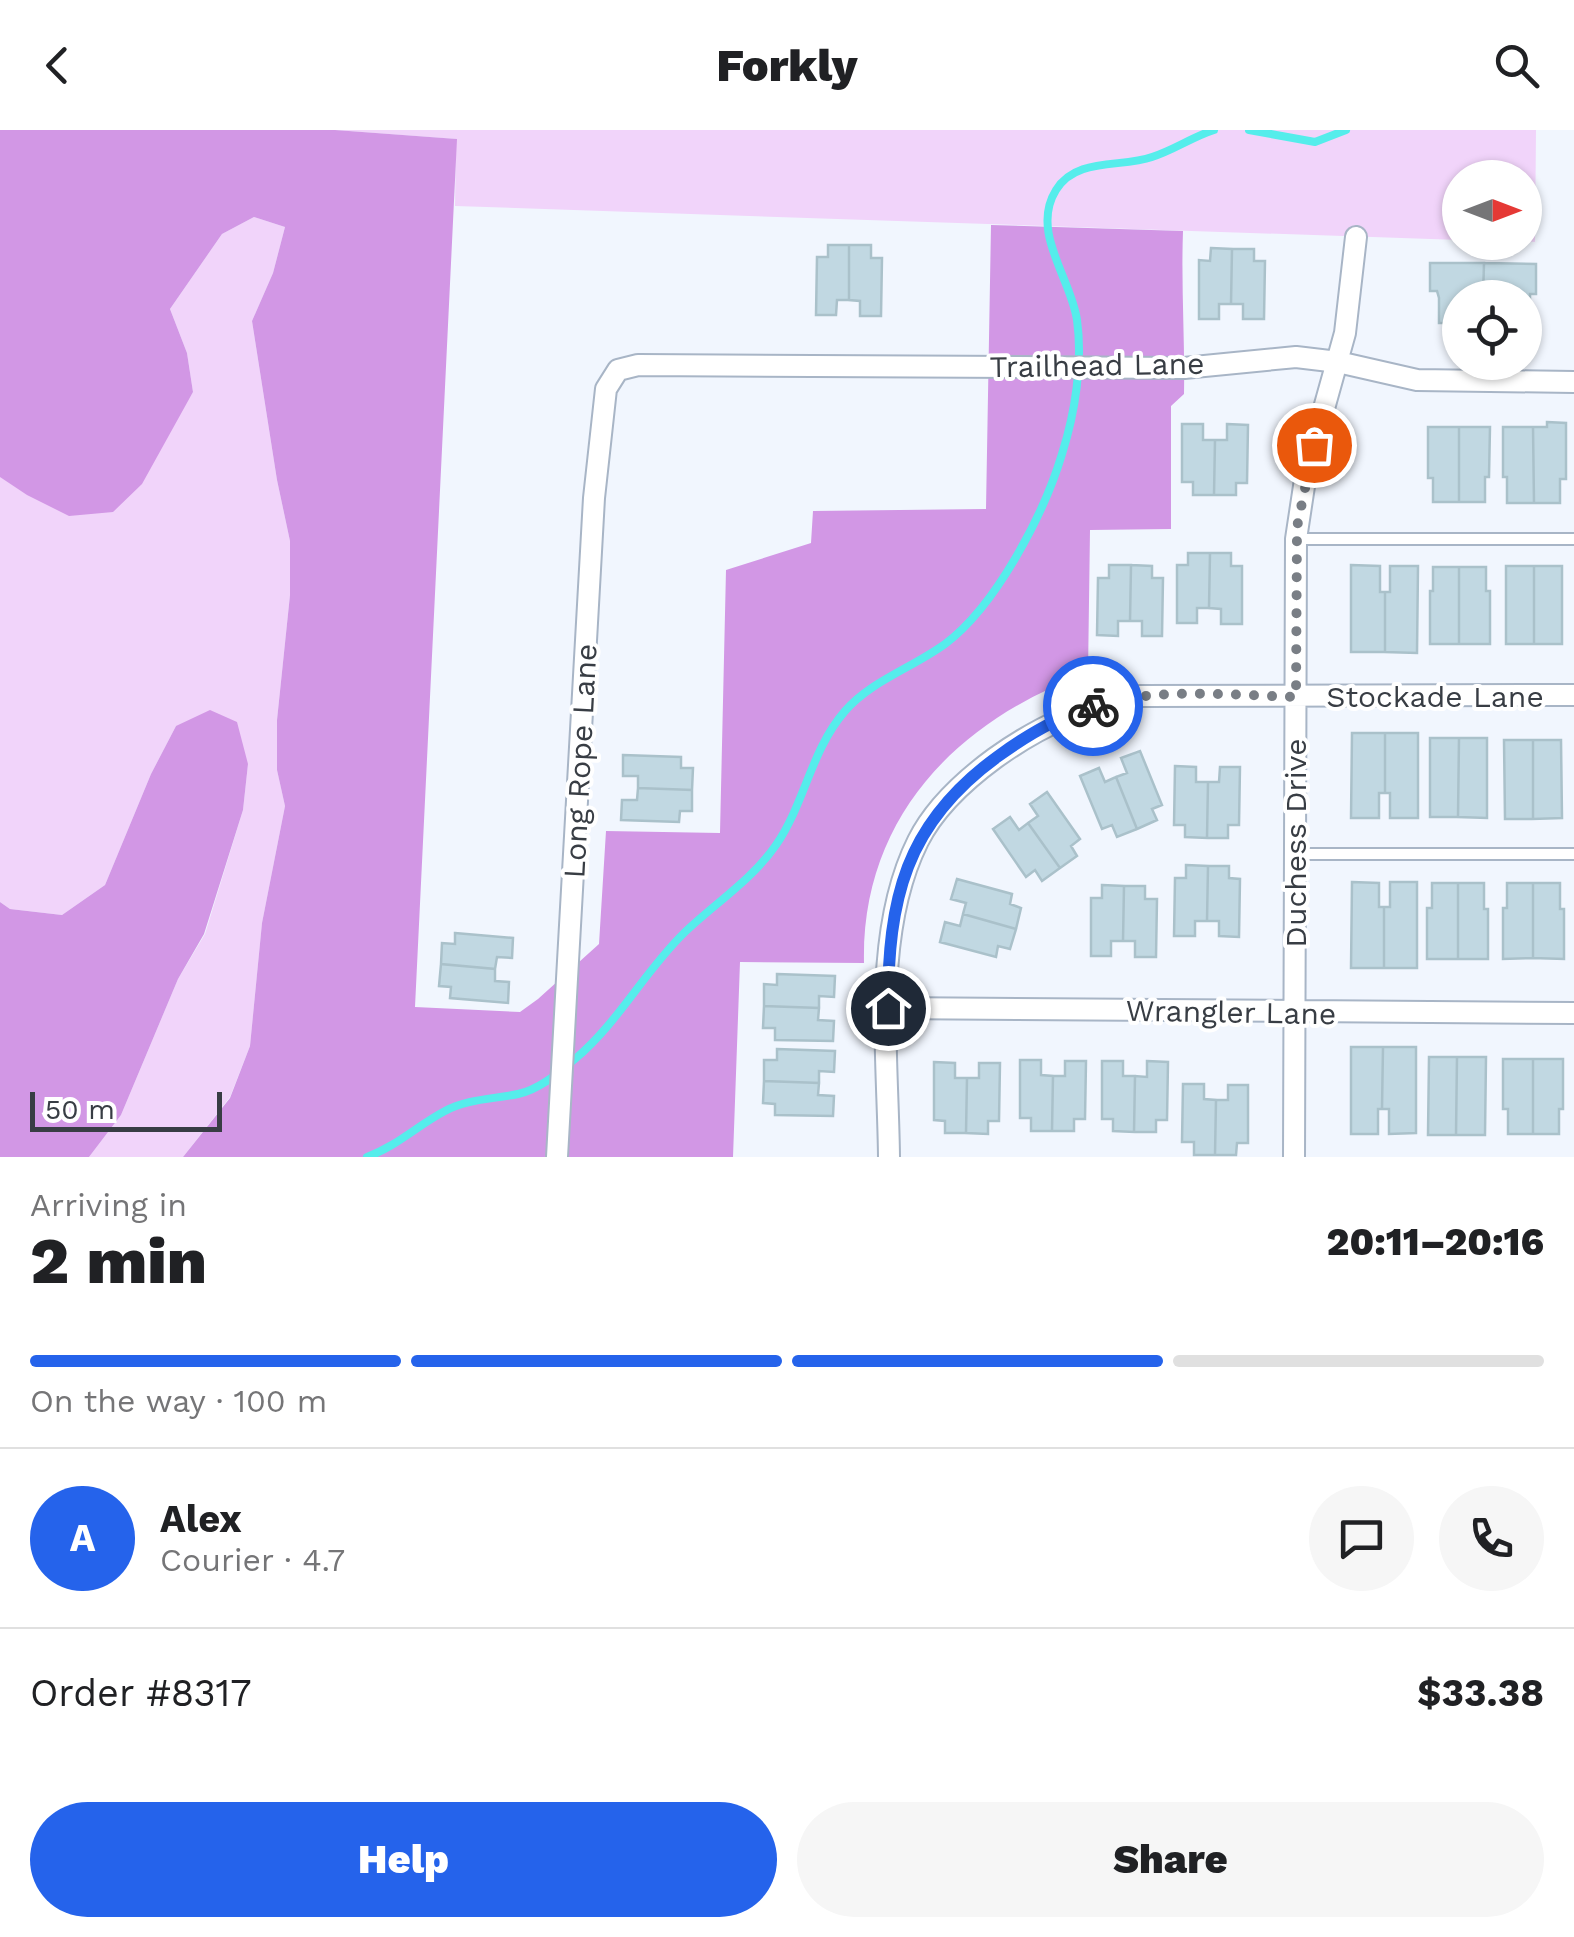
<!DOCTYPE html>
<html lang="en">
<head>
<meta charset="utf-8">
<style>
  :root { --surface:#fff; --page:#f6f6f6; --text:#202124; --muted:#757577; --line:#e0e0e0; --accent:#2563eb }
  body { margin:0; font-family:"Work Sans",sans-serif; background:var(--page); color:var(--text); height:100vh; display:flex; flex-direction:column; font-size:38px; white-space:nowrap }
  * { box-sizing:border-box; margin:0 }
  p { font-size:32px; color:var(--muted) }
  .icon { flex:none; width:55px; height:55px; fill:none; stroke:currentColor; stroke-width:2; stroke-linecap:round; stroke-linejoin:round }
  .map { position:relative; height:1027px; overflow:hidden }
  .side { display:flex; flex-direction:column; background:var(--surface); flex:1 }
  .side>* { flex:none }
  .needle { width:65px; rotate:90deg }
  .buttons { position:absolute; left:1442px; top:30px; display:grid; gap:20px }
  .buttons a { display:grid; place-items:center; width:100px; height:100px; border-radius:50%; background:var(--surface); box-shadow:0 2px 8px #0004; font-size:50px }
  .scale { position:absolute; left:30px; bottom:25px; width:192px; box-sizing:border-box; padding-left:10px; border:5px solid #383d44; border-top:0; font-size:28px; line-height:35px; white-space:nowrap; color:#383d44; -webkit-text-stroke:8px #fff; paint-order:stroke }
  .pin { position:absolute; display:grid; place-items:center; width:85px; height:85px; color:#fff; margin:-42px; border:5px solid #fff; border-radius:50%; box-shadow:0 2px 10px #0007 }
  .courier { position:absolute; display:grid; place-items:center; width:100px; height:100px; margin:-50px; border:8px solid #2563eb; border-radius:50%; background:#fff; color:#222; box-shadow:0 2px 12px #0007 }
  .overview em { font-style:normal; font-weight:800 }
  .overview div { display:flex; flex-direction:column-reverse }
  .overview { display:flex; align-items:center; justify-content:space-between; height:170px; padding:0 30px }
  h1 { font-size:65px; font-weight:800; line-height:75px }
  .bar { display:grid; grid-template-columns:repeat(4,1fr); gap:15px 10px; align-content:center; height:120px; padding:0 30px }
  .bar i { height:12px; border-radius:8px; background:var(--line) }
  .bar .current { background:var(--accent) }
  .bar p { grid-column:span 4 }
  .line { display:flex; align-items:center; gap:25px; padding:0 30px; border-top:2px solid var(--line) }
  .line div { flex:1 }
  .round { display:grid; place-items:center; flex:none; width:105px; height:105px; border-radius:52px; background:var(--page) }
  .action { display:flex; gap:20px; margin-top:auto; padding:20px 30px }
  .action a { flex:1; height:115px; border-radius:60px; background:var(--accent); color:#fff; font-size:40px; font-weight:800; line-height:115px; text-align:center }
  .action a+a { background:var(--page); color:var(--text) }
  header { display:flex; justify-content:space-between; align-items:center; height:130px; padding:0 30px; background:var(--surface); font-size:45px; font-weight:800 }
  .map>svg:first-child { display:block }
</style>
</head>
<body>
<header><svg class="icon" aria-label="back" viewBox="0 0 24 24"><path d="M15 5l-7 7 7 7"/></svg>Forkly<svg class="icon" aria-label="search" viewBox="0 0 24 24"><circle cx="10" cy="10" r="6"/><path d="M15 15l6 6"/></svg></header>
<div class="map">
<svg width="1574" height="1027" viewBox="0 0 1574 1027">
  <rect width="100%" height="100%" fill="#f1f6fe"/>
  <!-- green -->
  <path fill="#f1d4fa" d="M 335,0 L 1536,0 L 1535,112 L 1525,111 L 1525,48 L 1460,48 L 1460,110 L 455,76 L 456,9 Z
    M 254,87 L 285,97 L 273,143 L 252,191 L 277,350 L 290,411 L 290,465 L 277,590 L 277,640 L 285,676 L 262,793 L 250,916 L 230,967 L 183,1027 L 89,1027 L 121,985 L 178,849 L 205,804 L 243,680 L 248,634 L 176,596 L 151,644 L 105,755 L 62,785 L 10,779 L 0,772 L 0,347 L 166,306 L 193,262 L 187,223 L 170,179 L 222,104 Z"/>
  <!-- forest -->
  <path fill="#d297e5" d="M 0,0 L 335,0 L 457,9 L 415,877 L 520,882 L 538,869 L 599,814 L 606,701 L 720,703 L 726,440 L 811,413 L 813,381 L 986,379 L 991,95 L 1183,101 C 1181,156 1185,210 1184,264 L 1171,276 L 1171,399 L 1090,400 L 1088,543 C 957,590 861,688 864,833 L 740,832 L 733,1027 L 183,1027 L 230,968 L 250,916 L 262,793 L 285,676 L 277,640 L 277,590 L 290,465 L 290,411 L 277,350 L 252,191 L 273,143 L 285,97 L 254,87 L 222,104 L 170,179 L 187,223 L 193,262 L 142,354 L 113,382 L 69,386 L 27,365 L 0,347 Z
    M 210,580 L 237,592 L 248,634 L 243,680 L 204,804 L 178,849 L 121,985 L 89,1027 L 0,1027 L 0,772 L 10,779 L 62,785 L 105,755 L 151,644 L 176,596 Z"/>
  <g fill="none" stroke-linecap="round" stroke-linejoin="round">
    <!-- stream -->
    <path stroke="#55edeb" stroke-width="8" d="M 1249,0 L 1315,12 L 1346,0
      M 367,1027 C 397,1016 418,995 445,981 C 466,969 494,969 518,964 C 540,959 558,943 575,929 C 618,893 644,842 684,803 C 714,774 752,750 776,715 C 805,673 811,620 845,581 C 871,551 912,538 945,514 C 996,476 1044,384 1062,324 C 1075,283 1083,233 1077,190 C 1071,148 1030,102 1056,60 C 1076,27 1121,38 1152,27 C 1174,20 1192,7 1214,0"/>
  </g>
  <!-- building -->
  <path fill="#c1d8e2" stroke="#aac1ca" stroke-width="2.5" d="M 828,115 L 849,115 L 849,170 L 837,170 L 836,185 L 816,185 L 817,127 L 828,127 Z
    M 849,115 L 871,115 L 871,128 L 882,128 L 881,186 L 860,186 L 860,171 L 849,170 Z
    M 1211,118 L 1232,119 L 1231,174 L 1219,174 L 1219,189 L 1199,189 L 1199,130 L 1210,131 Z
    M 1232,119 L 1254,119 L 1254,131 L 1265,131 L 1264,189 L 1243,189 L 1243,174 L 1231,174 Z
    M 1430,133 L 1484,133 L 1483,168 L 1460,168 L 1460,193 L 1439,193 L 1439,168 L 1437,161 L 1430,161 Z
    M 1484,133 L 1536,134 L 1536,164 L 1530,164 L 1530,171 L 1527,171 L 1527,194 L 1525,168 L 1483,168 Z
    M 1547,292 L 1566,293 L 1566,349 L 1560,349 L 1560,373 L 1534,373 L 1533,297 L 1547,297 Z
    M 1182,294 L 1203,294 L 1203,310 L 1215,310 L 1214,365 L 1193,365 L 1193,352 L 1182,352 Z
    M 1227,294 L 1248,295 L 1247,353 L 1236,353 L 1236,365 L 1214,365 L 1215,310 L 1227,310 Z
    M 1428,297 L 1459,297 L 1459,372 L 1433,372 L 1433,348 L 1428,348 Z
    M 1459,297 L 1490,297 L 1489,347 L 1485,347 L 1485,372 L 1459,372 Z
    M 1503,297 L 1533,297 L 1534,373 L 1507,373 L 1507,347 L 1503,347 Z
    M 1188,423 L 1210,423 L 1209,478 L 1197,478 L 1197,493 L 1177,493 L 1177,435 L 1188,435 Z
    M 1210,423 L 1231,423 L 1231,436 L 1242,436 L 1242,494 L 1221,494 L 1221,479 L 1209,478 Z
    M 1109,435 L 1131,435 L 1130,491 L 1118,491 L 1118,506 L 1097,505 L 1098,448 L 1109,448 Z
    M 1131,435 L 1152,436 L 1152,448 L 1163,448 L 1162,506 L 1142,506 L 1142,491 L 1130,491 Z
    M 1351,435 L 1380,436 L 1380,462 L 1385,462 L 1385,522 L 1351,522 Z
    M 1390,436 L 1418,436 L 1417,523 L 1385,522 L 1385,462 L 1390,462 Z
    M 1506,436 L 1534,436 L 1534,514 L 1506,514 Z
    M 1534,436 L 1562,436 L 1562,514 L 1534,514 Z
    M 1433,437 L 1459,437 L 1459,514 L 1430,514 L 1430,461 L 1433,461 Z
    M 1459,437 L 1486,437 L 1486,461 L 1490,461 L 1490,514 L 1459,514 Z
    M 1352,603 L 1385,603 L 1385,663 L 1379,663 L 1379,688 L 1351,688 Z
    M 1385,603 L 1418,603 L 1418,688 L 1390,688 L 1390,663 L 1385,663 Z
    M 1430,608 L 1459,608 L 1458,687 L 1430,687 Z
    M 1459,608 L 1487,608 L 1487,688 L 1458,687 Z
    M 1504,610 L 1533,610 L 1533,689 L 1505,689 Z
    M 1533,610 L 1561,610 L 1562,688 L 1533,689 Z
    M 1140,621 L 1162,675 L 1152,679 L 1157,690 L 1137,699 L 1116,647 L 1127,643 L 1121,628 Z
    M 623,625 L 681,627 L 681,638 L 693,638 L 692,660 L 638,658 L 638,646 L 623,646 Z
    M 1175,636 L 1196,637 L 1196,652 L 1208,652 L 1207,708 L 1185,707 L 1185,695 L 1174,695 Z
    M 1220,637 L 1240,637 L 1239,695 L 1228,695 L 1228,708 L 1207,708 L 1208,652 L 1219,652 Z
    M 1099,638 L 1105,652 L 1116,647 L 1137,699 L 1117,707 L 1112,695 L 1102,699 L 1080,646 Z
    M 638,658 L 692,660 L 692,681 L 680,681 L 679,692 L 621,690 L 622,670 L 637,670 Z
    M 1047,662 L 1080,709 L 1071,716 L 1077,726 L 1060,738 L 1028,693 L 1038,686 L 1030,674 Z
    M 1010,687 L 1019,700 L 1028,693 L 1060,738 L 1042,751 L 1035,740 L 1026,747 L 993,699 Z
    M 1186,735 L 1208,736 L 1207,791 L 1195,791 L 1195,806 L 1174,806 L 1175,748 L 1186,748 Z
    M 1208,736 L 1229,736 L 1229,748 L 1240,749 L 1239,807 L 1219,806 L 1219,791 L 1207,791 Z
    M 957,749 L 1012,764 L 1010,774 L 1021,778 L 1016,799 L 963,784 L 966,773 L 951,769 Z
    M 1352,752 L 1379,753 L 1379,777 L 1384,777 L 1384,838 L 1351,838 Z
    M 1390,752 L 1417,752 L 1417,838 L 1384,838 L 1384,777 L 1390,777 Z
    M 1432,753 L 1458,753 L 1458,829 L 1427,829 L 1427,778 L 1432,778 Z
    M 1458,753 L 1484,753 L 1484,779 L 1488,779 L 1488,829 L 1458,829 Z
    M 1507,753 L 1533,753 L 1533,828 L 1503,829 L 1503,778 L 1507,778 Z
    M 1533,753 L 1560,753 L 1560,779 L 1564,779 L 1564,829 L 1533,828 Z
    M 1102,755 L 1124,756 L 1123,811 L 1111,811 L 1111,826 L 1091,826 L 1091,768 L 1102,768 Z
    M 1124,756 L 1145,756 L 1145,769 L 1157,769 L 1156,827 L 1135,827 L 1135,811 L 1123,811 Z
    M 963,784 L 1016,799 L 1010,819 L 998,816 L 996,827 L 940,812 L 945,792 L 960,796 Z
    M 455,803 L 513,808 L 512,828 L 497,827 L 495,839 L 441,834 L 442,813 L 455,814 Z
    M 441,834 L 495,839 L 495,851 L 509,852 L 508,873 L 450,868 L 451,857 L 439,856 Z
    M 777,844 L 835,846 L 834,867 L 819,866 L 819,878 L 764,876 L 764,854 L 777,855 Z
    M 764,876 L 819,878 L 818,890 L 834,891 L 833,911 L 775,910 L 775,898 L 763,898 Z
    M 1351,917 L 1383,917 L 1382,979 L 1378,979 L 1378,1004 L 1351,1004 Z
    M 1383,917 L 1416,917 L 1416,1003 L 1389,1004 L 1389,979 L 1382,979 Z
    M 777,919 L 835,921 L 834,942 L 819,941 L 819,953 L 764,951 L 764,930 L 777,930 Z
    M 1429,927 L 1457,927 L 1456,1005 L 1428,1005 Z
    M 1457,927 L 1486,927 L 1485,1005 L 1456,1005 Z
    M 1503,929 L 1533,929 L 1533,1004 L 1508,1004 L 1508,979 L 1503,979 Z
    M 1533,929 L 1563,929 L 1563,979 L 1559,979 L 1559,1004 L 1533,1004 Z
    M 1020,930 L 1041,930 L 1041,945 L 1053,946 L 1052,1001 L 1031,1001 L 1031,988 L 1020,988 Z
    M 1065,931 L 1086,931 L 1085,989 L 1074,989 L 1074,1001 L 1052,1001 L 1053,946 L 1065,946 Z
    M 1102,931 L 1123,931 L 1123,946 L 1135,946 L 1134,1002 L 1113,1001 L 1113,989 L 1102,989 Z
    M 1147,931 L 1168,932 L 1167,990 L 1156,990 L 1156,1002 L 1134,1002 L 1135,946 L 1147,947 Z
    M 934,932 L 955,933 L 955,948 L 967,948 L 966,1003 L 945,1003 L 945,991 L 934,990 Z
    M 979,933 L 1000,933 L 999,991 L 988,991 L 988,1004 L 966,1003 L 967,948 L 979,948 Z
    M 764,951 L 819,953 L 818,965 L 834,966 L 833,986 L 775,985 L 775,974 L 763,973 Z
    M 1183,954 L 1204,954 L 1204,969 L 1216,970 L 1215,1025 L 1194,1025 L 1194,1012 L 1182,1012 Z
    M 1228,955 L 1248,955 L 1248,1013 L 1237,1013 L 1236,1025 L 1215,1025 L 1216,970 L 1228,970 Z"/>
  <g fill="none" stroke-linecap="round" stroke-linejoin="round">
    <!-- lane casing -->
    <g stroke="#a8b5c6" stroke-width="14">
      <path id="lane" d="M 1296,409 L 1574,409
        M 1295,724 L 1574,724"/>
    </g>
    <!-- street casing -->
    <g stroke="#a8b5c6" stroke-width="24">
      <path id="street" d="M 888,878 L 1574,883
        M 557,1027 L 594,368 L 606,259 L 618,240 L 638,235 L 1184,238 L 1296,227 L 1338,232 L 1417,250 L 1574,252
        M 889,1027 C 888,927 872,803 918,711 C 935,677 965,650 995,628 C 1040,596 1085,575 1140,566 L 1574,565
        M 1294,1027 L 1296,409 L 1306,343 L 1345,203 L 1356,107"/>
    </g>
    <!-- lane -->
    <use href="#lane" stroke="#fff" stroke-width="10"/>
    <!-- street -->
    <use href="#street" stroke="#fff" stroke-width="20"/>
  </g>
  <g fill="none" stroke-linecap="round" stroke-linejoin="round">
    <!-- done -->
    <path stroke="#797e85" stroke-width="10" stroke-dasharray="0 18" d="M 1093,576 C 1157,557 1229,565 1296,567 L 1297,397 L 1314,315"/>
    <!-- route -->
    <path stroke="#2563eb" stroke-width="12" d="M 888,878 C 888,769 905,694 997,627 C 1027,605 1057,587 1093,576"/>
  </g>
  <g text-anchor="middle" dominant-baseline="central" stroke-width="8" stroke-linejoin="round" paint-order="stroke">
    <!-- street labels -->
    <g font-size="30" fill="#383d44" stroke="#fff">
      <text transform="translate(1097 235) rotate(-1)">Trailhead Lane</text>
      <text x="1435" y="566">Stockade Lane</text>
      <text transform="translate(580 631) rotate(-87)">Long Rope Lane</text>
      <text transform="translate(1295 713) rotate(-90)">Duchess Drive</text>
      <text transform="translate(1231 882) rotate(1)">Wrangler Lane</text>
    </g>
  </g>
</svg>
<div class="buttons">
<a><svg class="needle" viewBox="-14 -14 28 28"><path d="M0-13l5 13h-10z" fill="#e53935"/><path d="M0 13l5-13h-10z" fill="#757577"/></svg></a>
<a><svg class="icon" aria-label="locate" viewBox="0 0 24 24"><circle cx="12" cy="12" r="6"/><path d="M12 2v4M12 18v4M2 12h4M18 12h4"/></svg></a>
</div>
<div class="scale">50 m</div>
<div class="pin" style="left:1314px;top:315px;background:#ea580c"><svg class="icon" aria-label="bag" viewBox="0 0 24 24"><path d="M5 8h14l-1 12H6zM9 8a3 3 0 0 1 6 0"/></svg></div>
<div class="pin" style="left:888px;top:878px;background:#1f2937"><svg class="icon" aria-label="home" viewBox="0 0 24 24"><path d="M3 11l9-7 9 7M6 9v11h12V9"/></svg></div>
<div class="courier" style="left:1093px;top:576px"><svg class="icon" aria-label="bike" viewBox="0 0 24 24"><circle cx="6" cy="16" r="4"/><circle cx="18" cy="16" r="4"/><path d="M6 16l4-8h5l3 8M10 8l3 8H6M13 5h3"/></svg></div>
</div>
<section class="side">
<div class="overview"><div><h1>2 min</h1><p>Arriving in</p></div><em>20:11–20:16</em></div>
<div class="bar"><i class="current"></i><i class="current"></i><i class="current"></i><i></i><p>On the way · 100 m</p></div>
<div class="line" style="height:180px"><b class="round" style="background:var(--accent);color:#fff">A</b><div><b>Alex</b><p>Courier · 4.7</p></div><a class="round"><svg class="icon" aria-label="chat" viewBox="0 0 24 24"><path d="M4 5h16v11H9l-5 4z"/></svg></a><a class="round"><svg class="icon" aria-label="phone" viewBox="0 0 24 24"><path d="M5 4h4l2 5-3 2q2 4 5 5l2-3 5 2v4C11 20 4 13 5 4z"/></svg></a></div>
<div class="line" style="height:130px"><div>Order #8317</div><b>$33.38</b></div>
<div class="action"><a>Help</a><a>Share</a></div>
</section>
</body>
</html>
